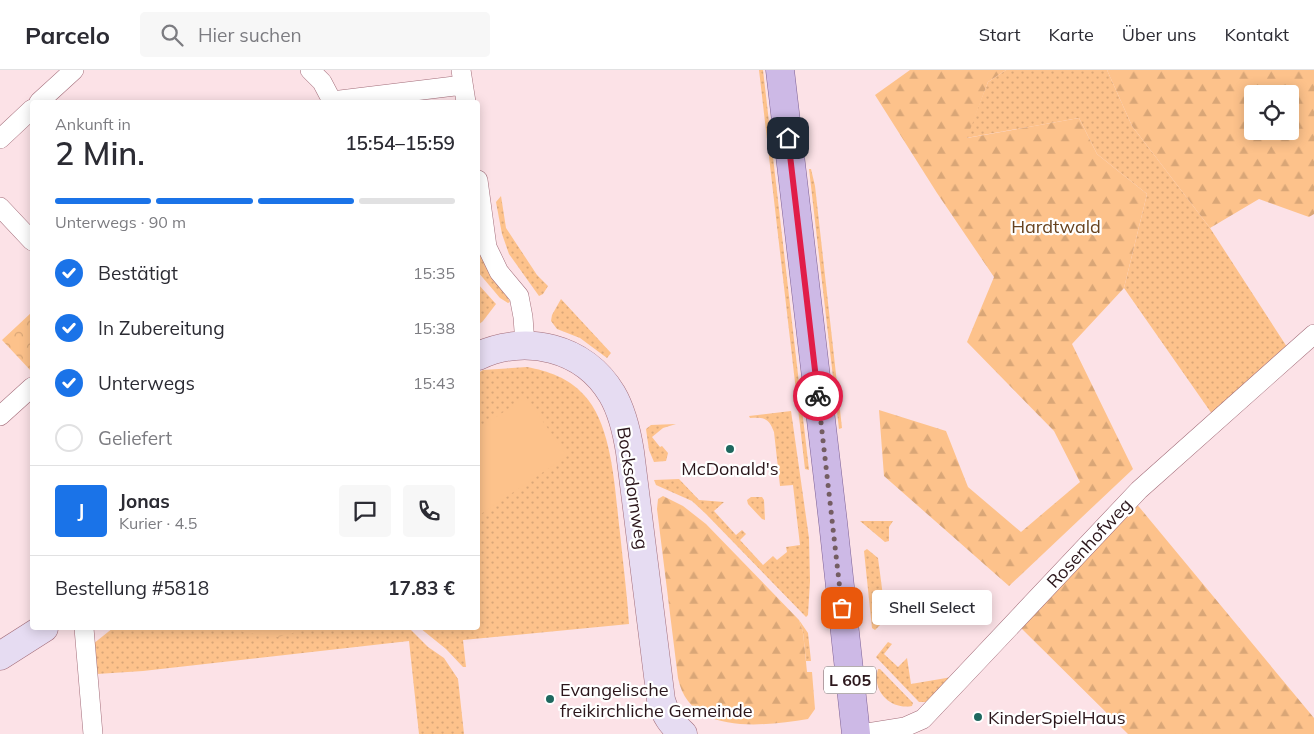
<!DOCTYPE html>
<html lang="de">
<head>
<meta charset="utf-8">
<style>
  :root { --surface:#fff; --page:#f7f7f7; --text:#2b2b33; --muted:#7c7c81; --line:#e1e1e2; --accent:#1a73e8 }
  body { margin:0; font-family:Mulish,sans-serif; background:var(--page); color:var(--text); height:100vh; display:flex; flex-direction:column; font-size:19px; white-space:nowrap }
  * { box-sizing:border-box; margin:0 }
  p { font-size:16px; color:var(--muted) }
  .icon { flex:none; width:28px; height:28px; fill:none; stroke:currentColor; stroke-width:2; stroke-linecap:round; stroke-linejoin:round }
  .map { position:relative; flex:1; overflow:hidden }
  .side { position:absolute; left:30px; top:30px; width:450px; height:530px; display:flex; flex-direction:column; background:var(--surface); border-radius:5px; box-shadow:0 2px 12px #0003 }
  .side>* { flex:none }
  .buttons { position:absolute; left:1244px; top:15px; display:grid; gap:10px }
  .buttons a { display:grid; place-items:center; width:55px; height:55px; border-radius:5px; background:var(--surface); box-shadow:0 2px 12px #0003; font-size:25px }
  .pin { position:absolute; display:grid; place-items:center; width:42px; height:42px; color:#fff; margin:-21px; border-radius:10px; box-shadow:0 2px 8px #0006 }
  .courier { position:absolute; display:grid; place-items:center; width:50px; height:50px; margin:-25px; border:4px solid #e11d48; border-radius:50%; background:#fff; color:#222; box-shadow:0 1px 6px #0007 }
  .bubble { position:absolute; height:35px; border-radius:5px; background:var(--surface); box-shadow:0 2px 12px #0003; font-size:16px; font-weight:600; line-height:35px; text-align:center }
  .summary em { font-style:normal; font-weight:600 }
  .summary div { display:flex; flex-direction:column-reverse }
  .summary { display:flex; align-items:center; justify-content:space-between; height:85px; padding:0 25px }
  h1 { font-size:32px; font-weight:600; line-height:38px }
  .bar { display:grid; grid-template-columns:repeat(4,1fr); gap:8px 5px; align-content:center; height:60px; padding:0 25px }
  .bar i { height:6px; border-radius:4px; background:var(--line) }
  .bar .selected { background:var(--accent) }
  .bar p { grid-column:span 4 }
  .line { display:flex; align-items:center; gap:12px; padding:0 25px; border-top:1px solid var(--line) }
  .line div { flex:1 }
  .round { display:grid; place-items:center; flex:none; width:52px; height:52px; border-radius:5px; background:var(--page) }
  ol { padding:0 25px; list-style:none }
  li { display:flex; align-items:center; gap:15px; height:55px }
  li p { margin-inline-start:auto }
  li .icon { padding:5px; border-radius:50%; background:var(--accent); color:#fff; stroke-width:4 }
  li:last-child { color:var(--muted) }
  li i { width:28px; height:28px; border:2px solid var(--line); border-radius:50% }
  header { display:flex; align-items:center; gap:30px; box-sizing:border-box; height:70px; padding:0 25px; background:var(--surface); border-bottom:1px solid var(--line) }
  header strong { font-size:24px }
  nav { display:flex; gap:28px; margin-inline-start:auto; font-size:18px }
  .search { width:350px; height:45px; background:var(--page); display:flex; align-items:center; gap:12px; box-sizing:border-box; padding:0 18px; border-radius:5px; color:var(--muted); font-size:19px }
  .map>svg:first-child { display:block }
</style>
</head>
<body>
<header>
<strong>Parcelo</strong>
<div class="search"><svg class="icon" aria-label="search" viewBox="0 0 24 24"><circle cx="10" cy="10" r="6"/><path d="M15 15l6 6"/></svg>Hier suchen</div>
<nav><a>Start</a><a>Karte</a><a>Über uns</a><a>Kontakt</a></nav>
</header>
<div class="map">
<svg width="1314" height="664" viewBox="0 0 1314 664">
  <defs>
    <pattern id="grass-dots" width="8" height="8" patternUnits="userSpaceOnUse" patternTransform="scale(1.25)"><rect width="8" height="8" fill="#fdc28b"/><path d="M2 2h.1M6 6h.1" fill="none" stroke="#d9a677" stroke-width="1.8" stroke-linecap="round"/></pattern>
    <pattern id="forest-firs" width="22" height="20" patternUnits="userSpaceOnUse" patternTransform="scale(1.25)"><rect width="22" height="20" fill="#fdc28b"/><path d="M5 1l3.5 6h-7zM16 11l3.5 6h-7z" fill="#d9a677"/></pattern>
    <pattern id="park-crowns" width="20" height="18" patternUnits="userSpaceOnUse" patternTransform="scale(1.25)"><rect width="20" height="18" fill="#fdc28b"/><path d="M2 6a3 3 0 1 1 6 0M12 15a3 3 0 1 1 6 0" fill="none" stroke="#d9a677"/></pattern>
  </defs>
  <rect width="100%" height="100%" fill="#fce2e7"/>
  <!-- grass -->
  <path fill="url(#grass-dots)" d="M 759,0 L 763,0 L 809,400 L 805,399 Z
    M 1006,0 L 1107,0 L 1132,56 L 1210,158 L 1287,277 L 1212,344 L 1124,218 L 1147,124 L 1097,84 L 1079,48 L 966,68 L 988,12 Z
    M 809,99 L 811,99 L 815,116 L 842,358 L 839,359 Z
    M 501,126 L 506,158 L 537,205 L 548,216 L 543,224 L 539,226 L 509,184 L 502,164 L 496,132 Z
    M 478,174 L 510,232 L 508,233 L 500,228 L 478,202 Z
    M 478,214 L 496,234 L 483,251 L 478,255 Z
    M 561,229 L 611,283 L 607,288 L 580,268 L 557,259 L 551,251 L 552,245 Z
    M 527,297 C 548,301 569,308 584,325 C 613,355 615,423 620,463 C 623,493 627,523 629,554 L 463,570 L 466,597 L 463,597 L 446,579 L 420,558 L 478,558 L 478,303 L 483,300 Z
    M 791,341 L 809,468 L 810,511 L 808,545 L 806,547 L 706,444 L 692,431 L 656,415 L 654,410 L 679,409 L 699,430 L 724,432 L 714,441 L 736,465 L 742,460 L 746,464 L 740,470 L 763,495 L 773,486 L 777,490 L 787,482 L 786,477 L 800,475 L 793,415 L 780,416 L 774,362 C 769,348 764,347 750,348 L 749,346 Z
    M 676,354 L 663,358 L 652,367 L 660,377 L 662,376 L 668,383 L 666,391 L 654,392 L 649,380 L 646,359 L 651,355 Z
    M 751,427 L 762,427 L 764,430 L 765,450 L 762,449 L 748,434 L 747,430 Z
    M 860,451 L 893,451 L 889,457 L 889,471 L 885,472 Z
    M 867,479 L 878,488 L 886,549 L 875,560 L 872,558 L 864,481 Z
    M 799,550 L 808,563 L 811,591 L 806,591 L 803,562 Z
    M 113,558 L 409,558 L 428,577 L 444,588 L 458,609 L 464,664 L 419,664 L 409,571 L 143,601 L 97,604 L 93,574 Z
    M 888,572 L 892,574 L 884,584 L 898,597 L 907,588 L 911,614 L 952,607 L 929,632 L 919,632 L 876,587 Z
    M 878,599 L 880,599 L 913,633 L 912,636 C 891,640 871,621 878,599 Z"/>
  <!-- forest -->
  <path fill="url(#forest-firs)" fill-rule="evenodd" d="M 910,0 L 1006,0 L 988,12 L 967,68 L 1079,48 L 1097,84 L 1147,124 L 1124,218 L 1072,274 L 1133,399 L 1009,516 L 884,406 L 879,340 L 946,361 L 968,417 L 1021,462 L 1080,412 L 1054,361 L 967,272 L 994,207 L 937,123 L 875,25 Z
    M 1107,0 L 1314,0 L 1314,144 L 1309,147 L 1259,129 L 1210,158 L 1132,56 ZM 1252,24 L 1290,24 L 1290,61 L 1252,61 Z
    M 663,426 L 683,436 L 706,454 L 799,550 L 803,562 L 807,602 L 812,602 L 815,639 L 808,649 C 759,657 689,664 678,608 L 657,439 L 658,429 Z
    M 1135,432 L 1314,648 L 1314,664 L 1128,664 L 1021,558 Z"/>
  <!-- park -->
  <path fill="url(#park-crowns)" d="M 32,242 L 32,302 L 2,270 Z
    M 245,558 L 311,558 L 278,567 L 242,562 Z"/>
  <!-- pitch -->
  <path fill="#fdc28b" d="M 526,327 L 567,386 L 478,446 L 478,359 Z"/>
  <g fill="none" stroke-linecap="round" stroke-linejoin="round">
    <!-- street casing -->
    <g stroke="#a26c79" stroke-width="20">
      <path id="street" d="M 310,0 L 322,12 L 332,31
        M 461,0 L 466,32
        M 332,31 L 463,15
        M 39,32 L 74,0
        M 0,69 L 32,39
        M 478,110 L 487,177 L 499,202 L 519,226 L 523,247 L 525,274
        M 0,137 L 32,171
        M 0,346 L 32,317
        M 84,558 L 93,664
        M 861,664 L 905,657 L 923,649 L 1139,420 L 1314,264"/>
    </g>
    <!-- secondary casing -->
    <g stroke="#a26c79" stroke-width="29">
      <path id="secondary" d="M 478,286 C 526,264 584,277 612,324 C 622,341 627,363 630,382 L 661,630 C 665,645 672,654 683,664
        M 0,586 L 44,558"/>
    </g>
    <!-- primary casing -->
    <g stroke="#7e6194" stroke-width="29">
      <path id="primary" d="M 780,0 L 833,452 L 856,664"/>
    </g>
    <!-- street -->
    <use href="#street" stroke="#fff" stroke-width="19"/>
    <!-- secondary -->
    <use href="#secondary" stroke="#e6dcf2" stroke-width="28"/>
    <!-- primary -->
    <use href="#primary" stroke="#cdb9e6" stroke-width="28"/>
  </g>
  <g fill="none" stroke-linecap="round" stroke-linejoin="round">
    <!-- done -->
    <path stroke="#745d62" stroke-width="5" stroke-dasharray="0 9" d="M 818,326 L 842,538"/>
    <!-- route -->
    <path stroke="#e11d48" stroke-width="6" d="M 788,68 L 818,326"/>
  </g>
  <!-- markers -->
  <g fill="#1e685f" stroke="#fff" stroke-width="2">
    <circle cx="730" cy="379" r="5"/>
    <circle cx="550" cy="629" r="5"/>
    <circle cx="978" cy="647" r="5"/>
  </g>
  <g text-anchor="middle" dominant-baseline="central" stroke-width="4.5" stroke-linejoin="round" paint-order="stroke">
    <!-- shield labels -->
    <rect fill="#fff" stroke="#6b5c5f" stroke-width="1" x="824" y="596.5" width="52" height="27" rx="4"/>
    <g font-size="16" font-weight="bold" fill="#2b161b">
      <text x="850" y="610">L 605</text>
    </g>
    <!-- park labels -->
    <g font-size="18" fill="#68431f" stroke="#fff">
      <text x="1056" y="156">Hardtwald</text>
    </g>
    <!-- poi labels -->
    <g font-size="18" fill="#2b161b" stroke="#fff" text-anchor="start">
      <text x="730" y="398" text-anchor="middle">McDonald's</text>
      <text x="560" y="619">Evangelische<tspan x="560" dy="21">freikirchliche Gemeinde</tspan></text>
      <text x="988" y="647">KinderSpielHaus</text>
    </g>
    <!-- street labels -->
    <g font-size="18" fill="#2b161b" stroke="#fff">
      <text transform="translate(633 418) rotate(81)">Bocksdornweg</text>
      <text transform="translate(1089 473) rotate(-47)">Rosenhofweg</text>
    </g>
  </g>
</svg>
<div class="buttons">
<a><svg class="icon" aria-label="locate" viewBox="0 0 24 24"><circle cx="12" cy="12" r="6"/><path d="M12 2v4M12 18v4M2 12h4M18 12h4"/></svg></a>
</div>
<div class="pin" style="left:842px;top:538px;background:#ea580c"><svg class="icon" aria-label="bag" viewBox="0 0 24 24"><path d="M5 8h14l-1 12H6zM9 8a3 3 0 0 1 6 0"/></svg></div>
<div class="pin" style="left:788px;top:68px;background:#1f2937"><svg class="icon" aria-label="home" viewBox="0 0 24 24"><path d="M3 11l9-7 9 7M6 9v11h12V9"/></svg></div>
<div class="courier" style="left:818px;top:326px"><svg class="icon" aria-label="bike" viewBox="0 0 24 24"><circle cx="6" cy="16" r="4"/><circle cx="18" cy="16" r="4"/><path d="M6 16l4-8h5l3 8M10 8l3 8H6M13 5h3"/></svg></div>
<div class="bubble" style="left:872px;top:520px;width:120px">Shell Select</div>
<section class="side">
<div class="summary"><div><h1>2 Min.</h1><p>Ankunft in</p></div><em>15:54–15:59</em></div>
<div class="bar"><i class="selected"></i><i class="selected"></i><i class="selected"></i><i></i><p>Unterwegs · 90 m</p></div>
<ol>
<li><svg class="icon" aria-label="check" viewBox="0 0 24 24"><path d="M5 12l5 5 9-10"/></svg>Bestätigt<p>15:35</p></li>
<li><svg class="icon" aria-label="check" viewBox="0 0 24 24"><path d="M5 12l5 5 9-10"/></svg>In Zubereitung<p>15:38</p></li>
<li><svg class="icon" aria-label="check" viewBox="0 0 24 24"><path d="M5 12l5 5 9-10"/></svg>Unterwegs<p>15:43</p></li>
<li><i></i>Geliefert</li>
</ol>
<div class="line" style="height:90px"><b class="round" style="background:var(--accent);color:#fff">J</b><div><b>Jonas</b><p>Kurier · 4.5</p></div><a class="round"><svg class="icon" aria-label="chat" viewBox="0 0 24 24"><path d="M4 5h16v11H9l-5 4z"/></svg></a><a class="round"><svg class="icon" aria-label="phone" viewBox="0 0 24 24"><path d="M5 4h4l2 5-3 2q2 4 5 5l2-3 5 2v4C11 20 4 13 5 4z"/></svg></a></div>
<div class="line" style="height:65px"><div>Bestellung #5818</div><b>17.83 €</b></div>
</section>
</div>
</body>
</html>
